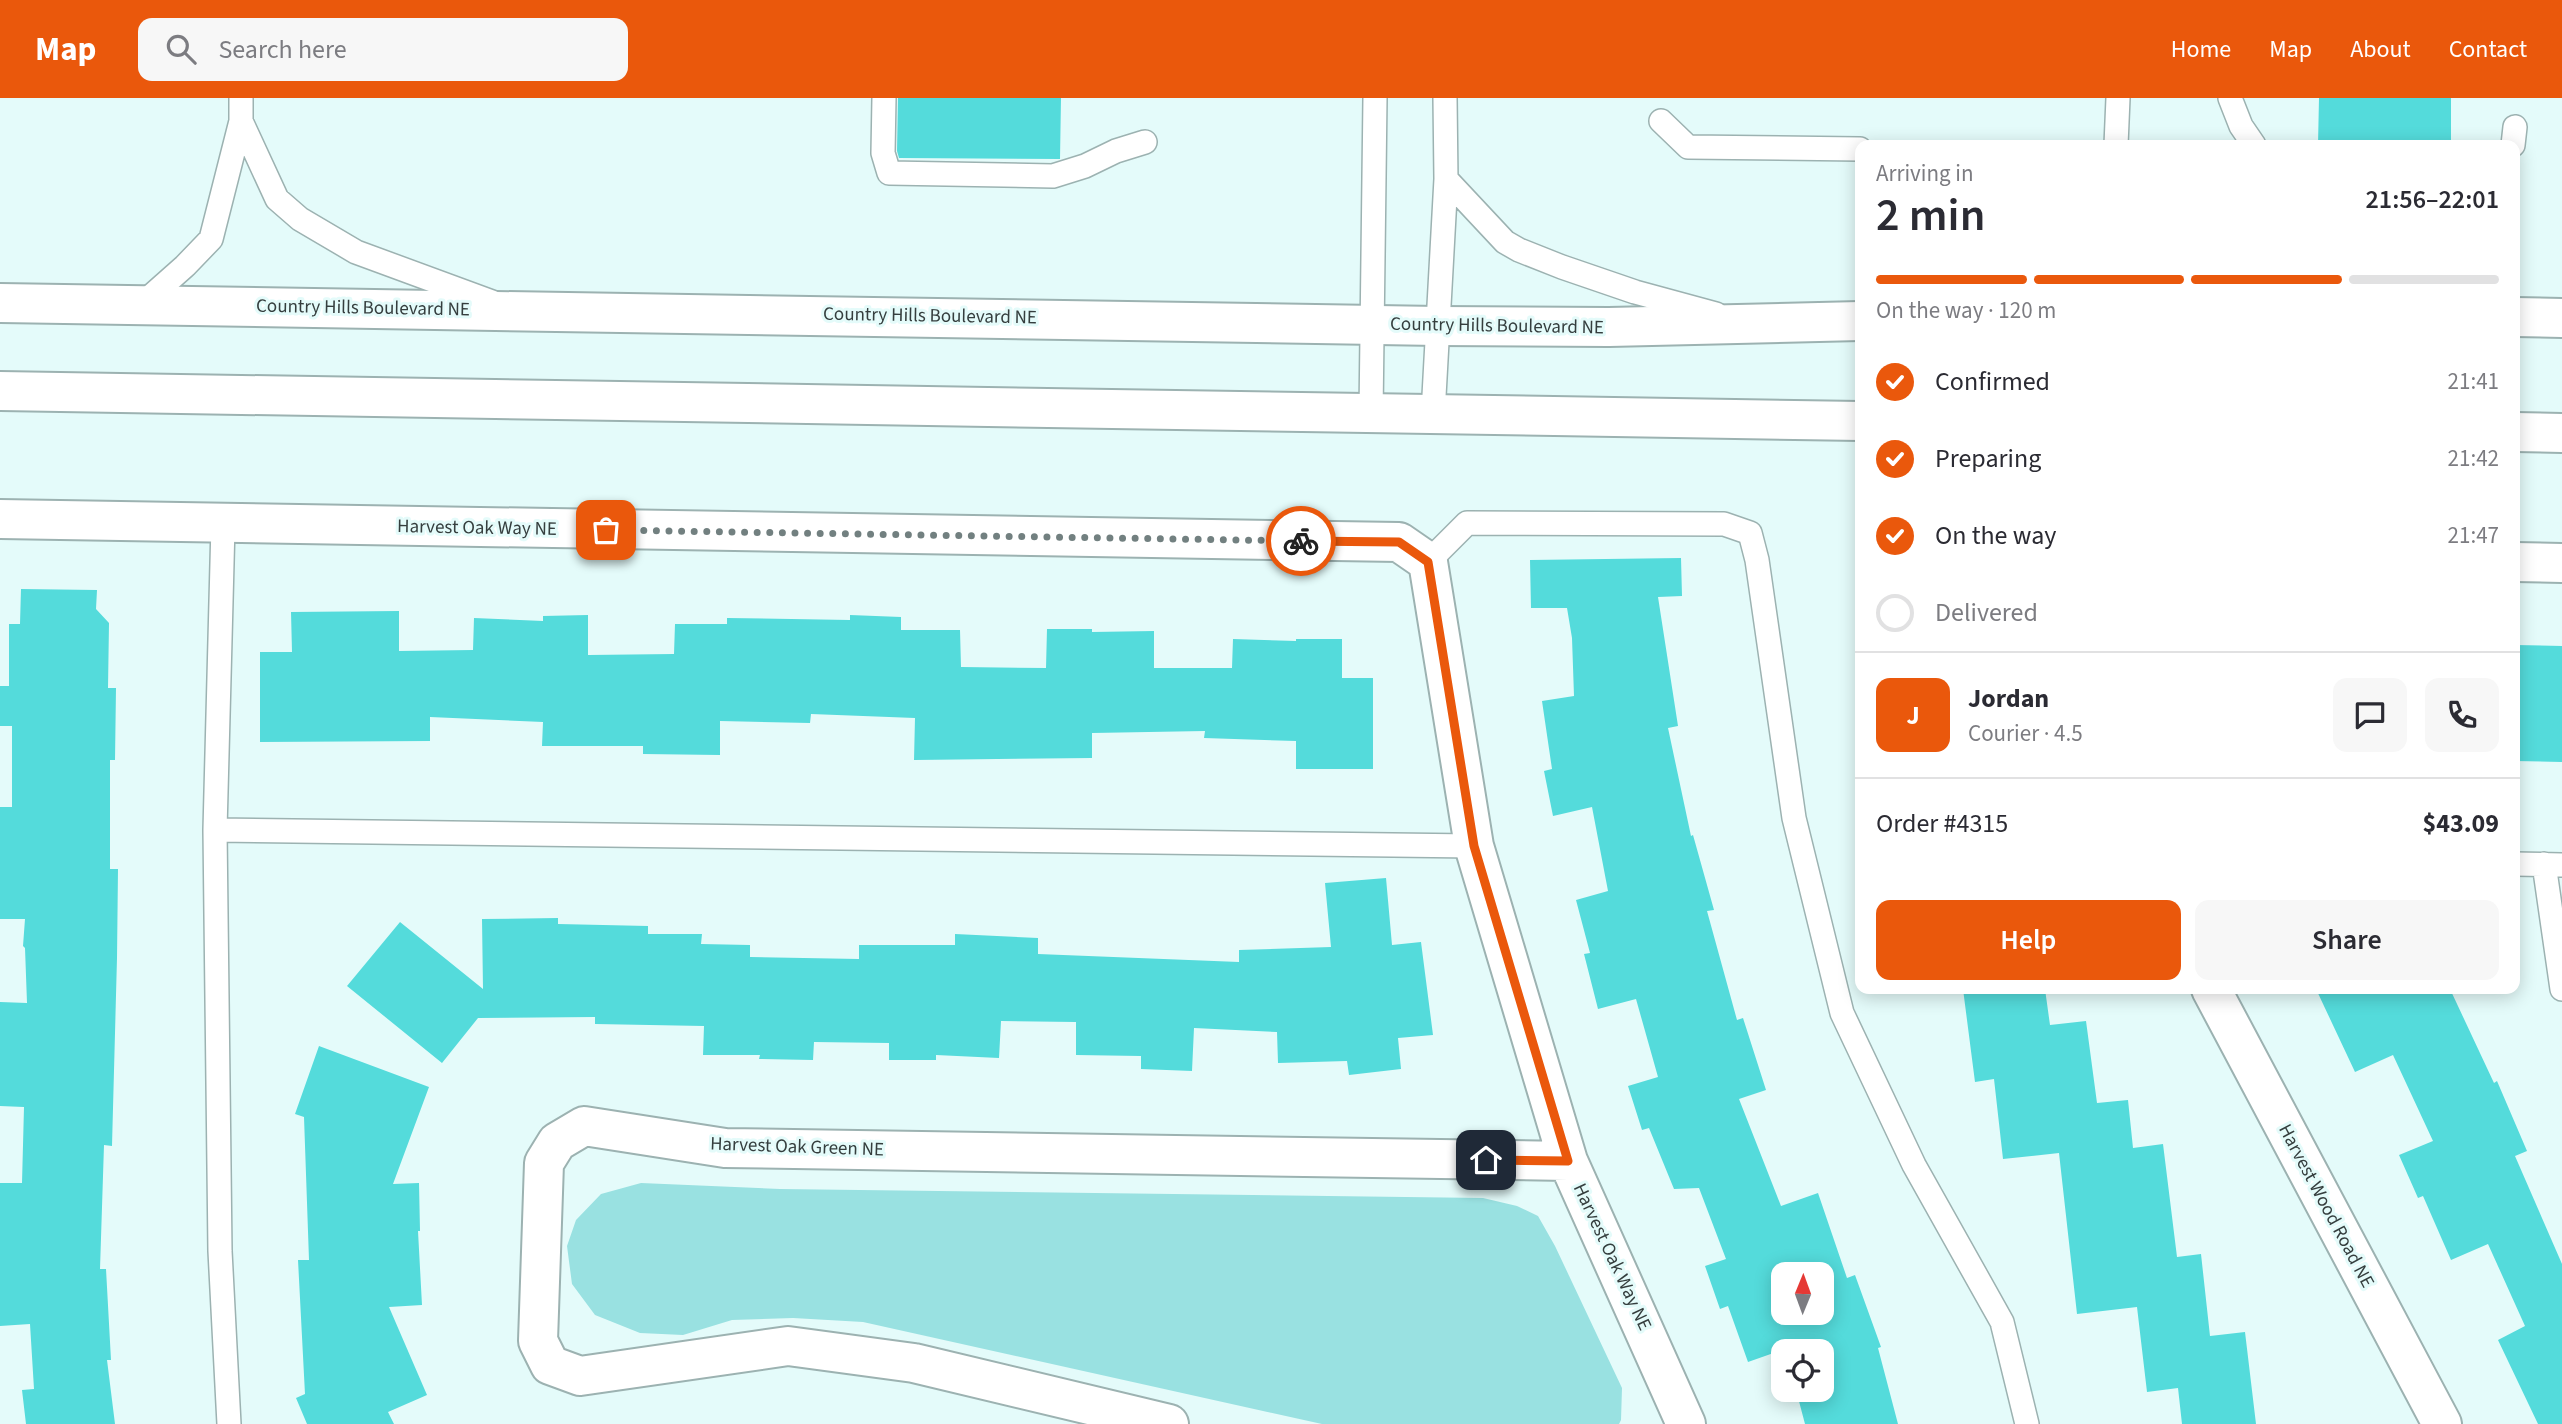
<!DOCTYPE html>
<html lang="en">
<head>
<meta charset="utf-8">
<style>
  :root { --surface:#fff; --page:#f7f7f7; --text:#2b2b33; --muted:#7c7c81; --line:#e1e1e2; --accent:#ea580c }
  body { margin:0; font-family:"Source Sans 3",sans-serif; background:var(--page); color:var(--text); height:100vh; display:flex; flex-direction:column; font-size:26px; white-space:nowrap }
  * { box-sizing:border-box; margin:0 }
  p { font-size:23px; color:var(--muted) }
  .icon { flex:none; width:38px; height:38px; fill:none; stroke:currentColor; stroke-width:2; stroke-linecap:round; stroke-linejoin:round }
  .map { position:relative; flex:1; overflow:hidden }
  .panel { position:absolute; left:1855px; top:42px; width:665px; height:854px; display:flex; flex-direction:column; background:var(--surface); border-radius:14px; box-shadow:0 4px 18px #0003 }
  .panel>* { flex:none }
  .needle { width:46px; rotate:1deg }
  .fabs { position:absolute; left:1771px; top:1164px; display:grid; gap:14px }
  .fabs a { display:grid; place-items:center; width:63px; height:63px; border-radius:14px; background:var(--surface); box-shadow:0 4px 18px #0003; font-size:35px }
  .pin { position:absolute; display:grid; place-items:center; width:60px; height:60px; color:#fff; margin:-30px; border-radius:14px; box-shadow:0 4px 10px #0006 }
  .courier { position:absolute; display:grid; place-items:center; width:70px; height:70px; margin:-35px; border:5px solid #ea580c; border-radius:50%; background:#fff; color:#222; box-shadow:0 2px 9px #0007 }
  .summary em { font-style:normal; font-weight:600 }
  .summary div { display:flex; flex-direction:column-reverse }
  .summary { display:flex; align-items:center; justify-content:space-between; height:119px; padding:0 21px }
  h1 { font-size:46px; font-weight:600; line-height:52px }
  .bar { display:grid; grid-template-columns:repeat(4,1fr); gap:10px 7px; align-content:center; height:84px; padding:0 21px }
  .bar i { height:9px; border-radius:5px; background:var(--line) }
  .bar .selected { background:var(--accent) }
  .bar p { grid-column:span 4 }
  .line { display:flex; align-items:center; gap:18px; padding:0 21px; border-top:2px solid var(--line) }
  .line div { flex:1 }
  .round { display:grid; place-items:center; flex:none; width:74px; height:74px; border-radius:14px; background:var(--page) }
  ol { padding:0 21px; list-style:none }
  li { display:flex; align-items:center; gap:21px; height:77px }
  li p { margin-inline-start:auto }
  li .icon { padding:7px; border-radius:50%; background:var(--accent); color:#fff; stroke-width:4 }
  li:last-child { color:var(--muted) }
  li i { width:38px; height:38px; border:4px solid var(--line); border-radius:50% }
  .button { display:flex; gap:14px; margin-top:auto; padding:14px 21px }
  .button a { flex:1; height:80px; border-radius:14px; background:var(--accent); color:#fff; font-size:28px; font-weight:600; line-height:80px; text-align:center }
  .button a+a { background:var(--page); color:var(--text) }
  header { display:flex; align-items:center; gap:42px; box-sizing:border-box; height:98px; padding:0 35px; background:var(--accent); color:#fff }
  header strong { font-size:33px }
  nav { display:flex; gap:38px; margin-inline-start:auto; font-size:24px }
  .search { width:490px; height:63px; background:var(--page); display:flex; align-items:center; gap:18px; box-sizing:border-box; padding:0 24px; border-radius:14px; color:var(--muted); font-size:26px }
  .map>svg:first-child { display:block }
</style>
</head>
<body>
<header>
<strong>Map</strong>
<div class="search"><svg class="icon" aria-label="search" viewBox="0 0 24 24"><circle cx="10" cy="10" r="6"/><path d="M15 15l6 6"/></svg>Search here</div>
<nav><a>Home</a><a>Map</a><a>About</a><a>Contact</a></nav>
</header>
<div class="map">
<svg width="2562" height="1326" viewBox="0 0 2562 1326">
  <rect width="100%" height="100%" fill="#e4fbfa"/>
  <!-- green -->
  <path fill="#99e1e1" d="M 641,1085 L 780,1091 L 1483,1100 L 1517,1108 L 1538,1118 L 1555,1148 L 1622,1290 L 1621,1322 L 1619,1326 L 1322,1326 L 863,1224 L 793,1220 L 732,1222 L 683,1237 L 640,1235 L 595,1217 L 572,1186 L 567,1148 L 576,1122 L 601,1096 Z"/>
  <!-- building -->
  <path fill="#54dbdb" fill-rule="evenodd" d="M 898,0 L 1061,0 L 1060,61 L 899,60 L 897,53 Z
    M 2319,0 L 2451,0 L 2451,47 L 2318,47 Z
    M 1681,460 L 1682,498 L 1658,499 L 1678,628 L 1668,630 L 1691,738 L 1693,737 L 1714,812 L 1707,813 L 1737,922 L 1743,920 L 1766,992 L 1739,1001 L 1781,1108 L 1818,1095 L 1847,1180 L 1855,1177 L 1881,1249 L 1878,1250 L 1898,1326 L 1805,1326 L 1796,1292 L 1822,1292 L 1822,1253 L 1786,1253 L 1785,1251 L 1748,1264 L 1728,1208 L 1720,1211 L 1705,1168 L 1726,1161 L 1699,1090 L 1674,1091 L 1649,1030 L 1642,1032 L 1628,988 L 1658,979 L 1636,901 L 1598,911 L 1584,856 L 1590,855 L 1576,802 L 1608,793 L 1592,709 L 1553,718 L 1544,673 L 1552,671 L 1542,603 L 1574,598 L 1572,540 L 1567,510 L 1531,510 L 1530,462 ZM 1783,1176 L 1822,1176 L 1822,1214 L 1783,1214 Z
    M 21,491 L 97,492 L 96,511 L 109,525 L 108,590 L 116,590 L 115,662 L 110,662 L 110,771 L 118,771 L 117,860 L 112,1048 L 104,1047 L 100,1171 L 106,1171 L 111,1262 L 107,1262 L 115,1326 L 26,1326 L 22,1292 L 34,1291 L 30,1226 L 0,1228 L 0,1085 L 22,1085 L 24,1009 L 0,1008 L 0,904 L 27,905 L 25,850 L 23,848 L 25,821 L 0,821 L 0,709 L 12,709 L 12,628 L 0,628 L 0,588 L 9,588 L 9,526 L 20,526 Z
    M 399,513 L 399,553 L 473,552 L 474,520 L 543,523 L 543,518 L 588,517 L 588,557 L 674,556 L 675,526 L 727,526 L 727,520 L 850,522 L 850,517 L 901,519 L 901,532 L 960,532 L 961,569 L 1046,570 L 1047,531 L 1092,531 L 1092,534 L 1154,533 L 1154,570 L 1232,570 L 1233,541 L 1296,543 L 1296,541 L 1342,541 L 1342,580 L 1373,580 L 1373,671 L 1296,671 L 1296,643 L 1204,640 L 1205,633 L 1092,635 L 1092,660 L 914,662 L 915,620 L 811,616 L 810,625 L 720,623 L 720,657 L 643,656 L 643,648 L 542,648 L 543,624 L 430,619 L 430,643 L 260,644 L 260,554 L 292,554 L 291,514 Z
    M 2515,547 L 2562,548 L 2562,664 L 2515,663 Z
    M 1386,780 L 1392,847 L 1421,844 L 1433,937 L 1398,940 L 1401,971 L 1349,977 L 1347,963 L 1278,965 L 1277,934 L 1194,930 L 1192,973 L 1141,971 L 1141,958 L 1076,957 L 1076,924 L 1001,923 L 999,960 L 936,957 L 936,962 L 889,962 L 889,945 L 814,944 L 813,962 L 759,961 L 760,957 L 703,957 L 704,928 L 595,926 L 595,919 L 478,920 L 442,965 L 347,888 L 400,824 L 483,891 L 482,821 L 558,820 L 558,826 L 648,828 L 648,836 L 702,836 L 701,846 L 750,847 L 750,859 L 859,861 L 859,847 L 955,847 L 955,836 L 1038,840 L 1038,856 L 1239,864 L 1239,852 L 1331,849 L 1325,785 Z
    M 1963,891 L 2045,891 L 2050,927 L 2086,923 L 2097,1005 L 2128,1002 L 2133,1050 L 2163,1046 L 2177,1159 L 2201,1156 L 2210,1238 L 2245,1234 L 2256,1326 L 2182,1326 L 2178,1290 L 2147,1294 L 2137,1209 L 2077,1216 L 2059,1055 L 2003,1061 L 1994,981 L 1975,984 Z
    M 2316,891 L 2450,891 L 2494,985 L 2497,983 L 2527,1053 L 2515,1058 L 2562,1166 L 2562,1326 L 2538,1326 L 2498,1242 L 2525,1228 L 2488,1146 L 2451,1162 L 2423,1098 L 2418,1100 L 2399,1057 L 2433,1043 L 2393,957 L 2355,974 Z
    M 319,948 L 429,989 L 393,1086 L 419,1085 L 420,1133 L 418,1133 L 422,1207 L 389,1209 L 427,1297 L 388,1314 L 394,1326 L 307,1326 L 296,1300 L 305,1296 L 298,1162 L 309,1162 L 304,1019 L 295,1016 Z"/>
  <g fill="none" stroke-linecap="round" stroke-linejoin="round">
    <!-- service casing -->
    <g stroke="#9cb2b1" stroke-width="26">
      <path id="service" d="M 884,0 L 883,55 L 889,75 L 1053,78 L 1085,68 L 1116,53 L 1145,44
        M 2230,0 L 2241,28 L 2254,47
        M 241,23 L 277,101 L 300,121 L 356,154 L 492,204
        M 1661,23 L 1688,49 L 1860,51
        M 2116,47 L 2118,0
        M 2513,47 L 2515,29
        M 1446,81 L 1505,144 L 1519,152 L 1562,169 L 1635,194 L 1716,216
        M 141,207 L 185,168 L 211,141 L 241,23 L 241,0
        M 1371,316 L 1375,0
        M 1433,316 L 1446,81 L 1445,0
        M 223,427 L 215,732 L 220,1153 L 229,1326
        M 1428,464 L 1467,425 L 1724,426 L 1750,435 L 1757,462 L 1794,720 L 1842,915 L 1914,1067 L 2002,1224 L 2027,1326
        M 215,732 L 1474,748
        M 2515,766 L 2562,767
        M 2544,766 L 2562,891"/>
    </g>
    <!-- minor casing -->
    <g stroke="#9cb2b1" stroke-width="42">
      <path id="minor" d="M 0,421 L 1399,444 L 1428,464 L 1474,748 L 1568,1063 L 1686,1326
        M 2515,464 L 2562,465
        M 2211,891 L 2442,1326
        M 1169,1326 L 914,1265 L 788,1248 L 580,1278 L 550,1267 L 538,1243 L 544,1065 L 557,1044 L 584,1028 L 725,1050 L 1568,1063"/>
    </g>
    <!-- secondary casing -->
    <g stroke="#9cb2b1" stroke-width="42">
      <path id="secondary" d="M 0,205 L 1438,228 L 1609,229 L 1860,223
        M 2515,219 L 2562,220
        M 0,293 L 1860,323
        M 2515,334 L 2562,335"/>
    </g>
    <!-- service -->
    <use href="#service" stroke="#fff" stroke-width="23"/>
    <!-- minor -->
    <use href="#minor" stroke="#fff" stroke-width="38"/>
    <!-- secondary -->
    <use href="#secondary" stroke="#fff" stroke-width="38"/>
  </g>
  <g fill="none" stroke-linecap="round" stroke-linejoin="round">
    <!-- done -->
    <path stroke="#728080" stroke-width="7" stroke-dasharray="0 12.6" d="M 606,432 L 1301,443"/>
    <!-- route -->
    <path stroke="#ea580c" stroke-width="9" d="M 1301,443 L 1399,444 L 1428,464 L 1474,748 L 1568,1063 L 1486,1062"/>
  </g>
  <g text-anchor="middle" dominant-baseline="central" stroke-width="6" stroke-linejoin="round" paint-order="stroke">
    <!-- street labels -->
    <g font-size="19" fill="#353e3e" stroke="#e4fbfa">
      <text transform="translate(363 210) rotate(1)">Country Hills Boulevard NE</text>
      <text transform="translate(930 218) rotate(1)">Country Hills Boulevard NE</text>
      <text transform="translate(1497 228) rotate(1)">Country Hills Boulevard NE</text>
      <text transform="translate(477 430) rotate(1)">Harvest Oak Way NE</text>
      <text transform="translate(797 1049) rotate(2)">Harvest Oak Green NE</text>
      <text transform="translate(2326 1108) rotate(62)">Harvest Wood Road NE</text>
      <text transform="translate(1612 1159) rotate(65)">Harvest Oak Way NE</text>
    </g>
  </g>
</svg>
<div class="fabs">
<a><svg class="needle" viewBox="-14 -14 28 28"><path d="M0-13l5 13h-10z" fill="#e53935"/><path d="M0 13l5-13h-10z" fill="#7c7c81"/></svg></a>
<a><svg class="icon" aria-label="locate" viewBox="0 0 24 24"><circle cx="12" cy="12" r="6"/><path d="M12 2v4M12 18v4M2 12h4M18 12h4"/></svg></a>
</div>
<div class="pin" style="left:606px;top:432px;background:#ea580c"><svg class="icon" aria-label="bag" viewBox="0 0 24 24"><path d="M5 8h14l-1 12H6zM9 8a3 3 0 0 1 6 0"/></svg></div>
<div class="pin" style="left:1486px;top:1062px;background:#1f2937"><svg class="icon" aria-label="home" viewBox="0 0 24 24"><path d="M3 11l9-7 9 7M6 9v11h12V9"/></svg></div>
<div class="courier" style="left:1301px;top:443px"><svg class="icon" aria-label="bike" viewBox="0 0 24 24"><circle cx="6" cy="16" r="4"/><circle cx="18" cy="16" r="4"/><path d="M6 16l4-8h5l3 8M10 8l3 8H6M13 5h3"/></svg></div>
<section class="panel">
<div class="summary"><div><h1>2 min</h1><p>Arriving in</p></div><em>21:56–22:01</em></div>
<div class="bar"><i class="selected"></i><i class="selected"></i><i class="selected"></i><i></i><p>On the way · 120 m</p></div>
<ol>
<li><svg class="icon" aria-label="check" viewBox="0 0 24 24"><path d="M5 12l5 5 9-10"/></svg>Confirmed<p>21:41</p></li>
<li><svg class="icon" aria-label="check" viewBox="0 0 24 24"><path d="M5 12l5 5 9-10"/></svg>Preparing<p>21:42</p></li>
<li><svg class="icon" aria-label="check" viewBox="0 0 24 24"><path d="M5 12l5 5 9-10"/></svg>On the way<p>21:47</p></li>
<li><i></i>Delivered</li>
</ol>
<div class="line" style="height:126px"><b class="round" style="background:var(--accent);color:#fff">J</b><div><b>Jordan</b><p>Courier · 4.5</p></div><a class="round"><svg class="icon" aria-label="chat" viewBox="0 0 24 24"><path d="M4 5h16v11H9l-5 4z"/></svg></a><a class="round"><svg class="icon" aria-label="phone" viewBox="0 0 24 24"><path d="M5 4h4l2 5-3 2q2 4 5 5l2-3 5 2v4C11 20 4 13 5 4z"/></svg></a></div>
<div class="line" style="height:91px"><div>Order #4315</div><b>$43.09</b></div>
<div class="button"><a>Help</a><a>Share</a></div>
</section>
</div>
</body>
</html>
